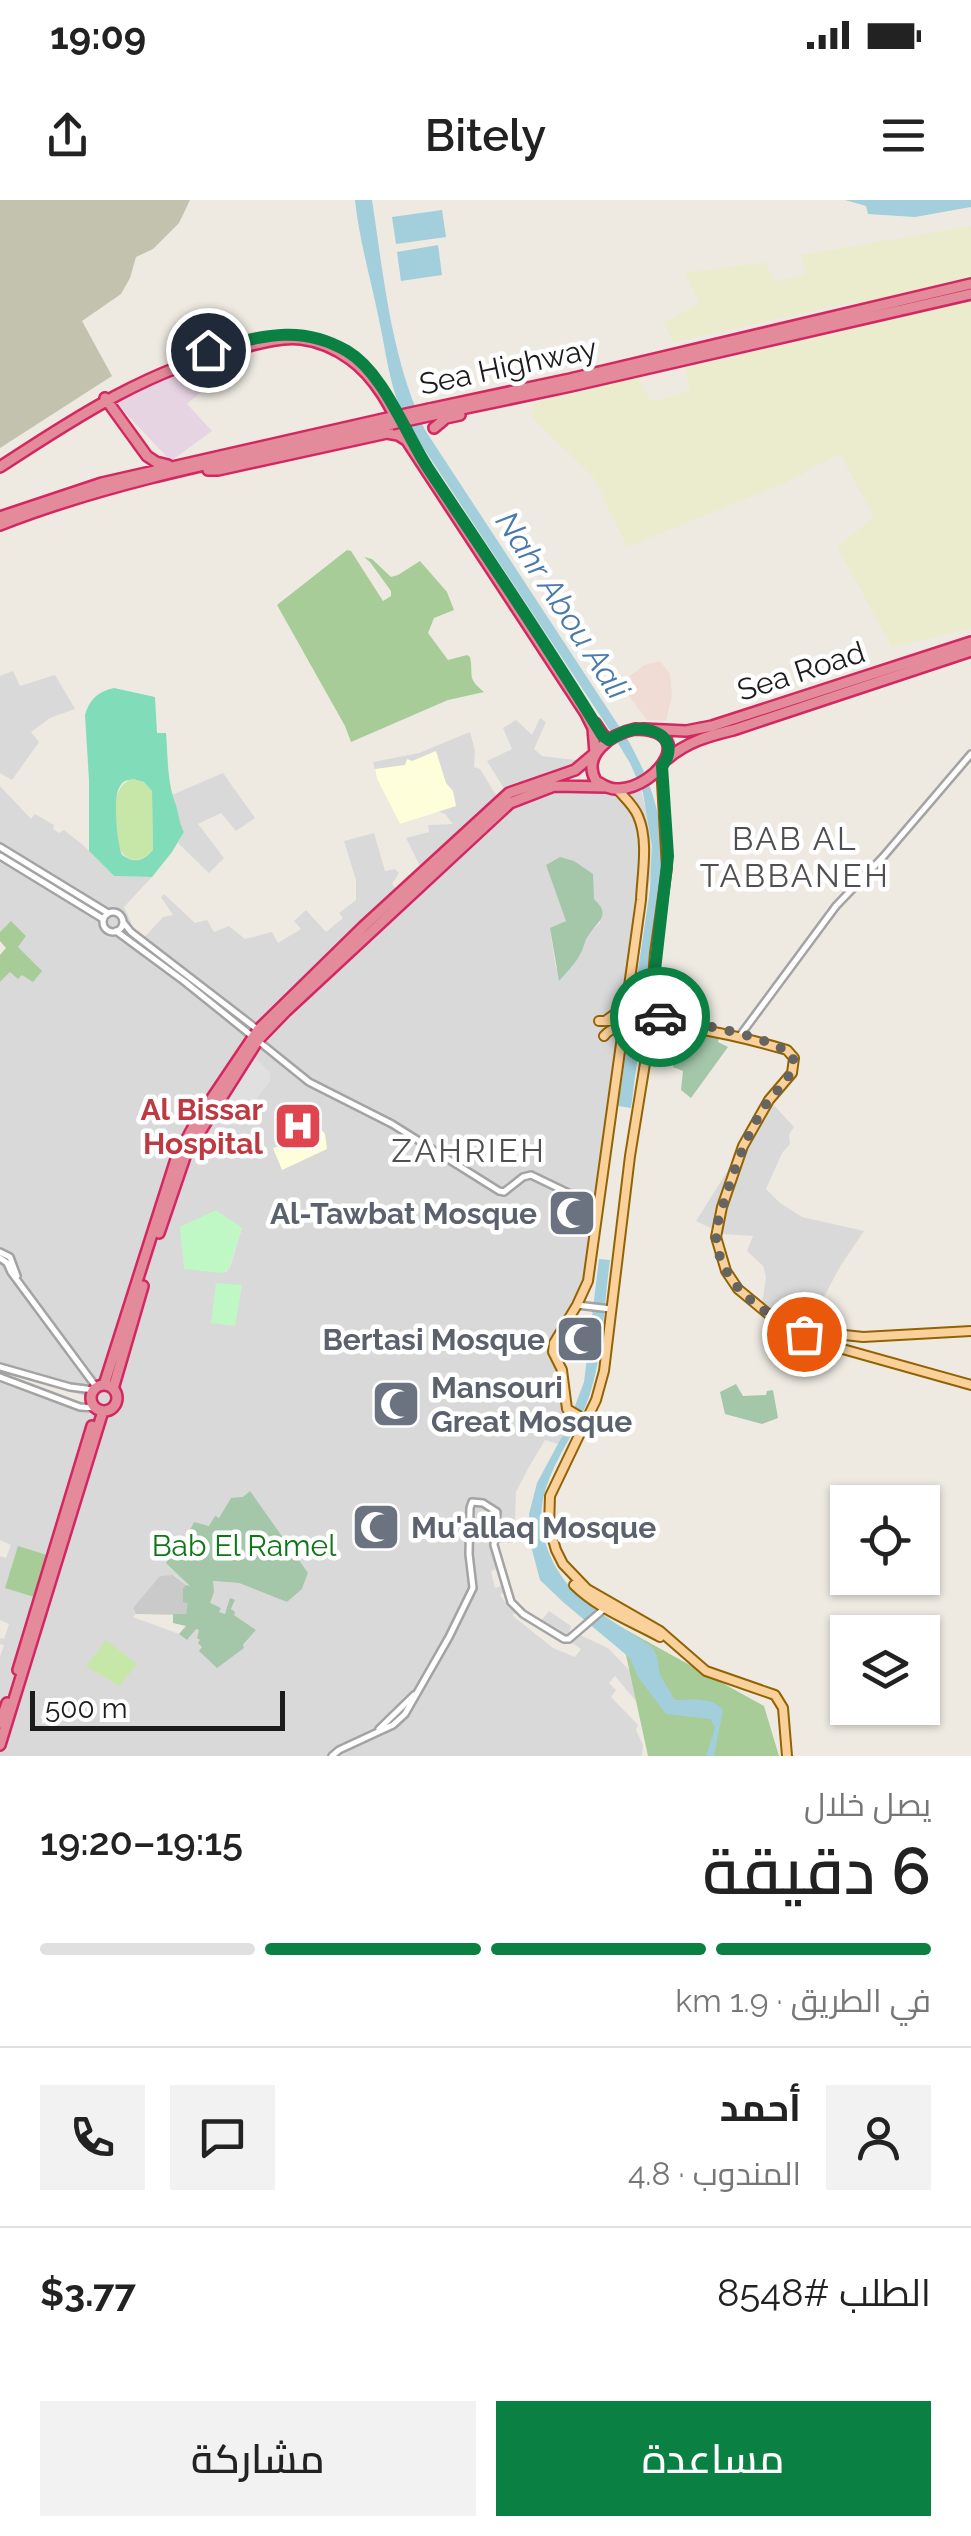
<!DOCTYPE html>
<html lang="ar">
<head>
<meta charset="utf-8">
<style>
  :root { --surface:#fff; --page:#f2f2f2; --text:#222; --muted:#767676; --line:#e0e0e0; --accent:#0b8043 }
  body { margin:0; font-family:Raleway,Cairo,sans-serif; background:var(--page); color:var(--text); direction:rtl; height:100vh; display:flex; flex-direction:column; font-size:38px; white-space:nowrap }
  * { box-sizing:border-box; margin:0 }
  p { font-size:32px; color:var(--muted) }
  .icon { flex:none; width:55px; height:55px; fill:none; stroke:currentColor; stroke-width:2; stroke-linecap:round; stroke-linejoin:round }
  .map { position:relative; height:1556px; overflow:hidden; direction:ltr }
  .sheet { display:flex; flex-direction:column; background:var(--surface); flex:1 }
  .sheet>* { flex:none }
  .controls { position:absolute; left:830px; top:1285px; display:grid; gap:20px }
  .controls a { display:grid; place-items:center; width:110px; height:110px; border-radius:0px; background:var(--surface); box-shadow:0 2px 8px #0004; font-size:50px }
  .scale { position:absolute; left:30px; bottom:25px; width:255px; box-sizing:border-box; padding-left:10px; border:5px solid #1c1c1c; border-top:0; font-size:28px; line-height:35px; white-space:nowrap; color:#1c1c1c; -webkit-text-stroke:8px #fff; paint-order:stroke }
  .pin { position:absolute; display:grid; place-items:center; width:85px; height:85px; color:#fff; margin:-42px; border:5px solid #fff; border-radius:50%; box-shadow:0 2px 10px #0007 }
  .courier { position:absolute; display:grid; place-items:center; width:100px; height:100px; margin:-50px; border:8px solid #0b8043; border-radius:50%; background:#fff; color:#222; box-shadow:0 2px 12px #0007 }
  .headline em { font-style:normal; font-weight:600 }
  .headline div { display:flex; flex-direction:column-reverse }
  .headline { display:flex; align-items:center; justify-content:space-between; height:170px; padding:0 40px }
  h1 { font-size:65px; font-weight:600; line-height:75px }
  .bar { display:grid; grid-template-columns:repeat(4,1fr); gap:15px 10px; align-content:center; height:120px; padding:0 40px }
  .bar i { height:12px; border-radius:8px; background:var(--line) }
  .bar .active { background:var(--accent) }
  .bar p { grid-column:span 4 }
  .line { display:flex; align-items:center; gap:25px; padding:0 40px; border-top:2px solid var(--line) }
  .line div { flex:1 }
  .round { display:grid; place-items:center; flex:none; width:105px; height:105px; border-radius:0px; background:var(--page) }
  .button { display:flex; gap:20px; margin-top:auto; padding:20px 40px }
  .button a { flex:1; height:115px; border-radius:0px; background:var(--accent); color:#fff; font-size:40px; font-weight:600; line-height:115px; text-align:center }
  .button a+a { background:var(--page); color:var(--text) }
  .status { display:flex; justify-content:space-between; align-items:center; height:70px; padding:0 50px; background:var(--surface); direction:ltr }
  .status svg { height:28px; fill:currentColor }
  header { display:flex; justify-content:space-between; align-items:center; height:130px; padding:0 40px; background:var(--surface); font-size:45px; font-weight:600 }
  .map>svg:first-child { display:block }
</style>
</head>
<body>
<div class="status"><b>19:09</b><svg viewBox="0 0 49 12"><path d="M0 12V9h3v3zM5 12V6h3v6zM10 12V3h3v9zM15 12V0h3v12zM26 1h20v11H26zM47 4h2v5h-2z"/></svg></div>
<header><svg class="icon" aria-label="menu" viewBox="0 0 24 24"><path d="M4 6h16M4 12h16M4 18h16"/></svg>Bitely<svg class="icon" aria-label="share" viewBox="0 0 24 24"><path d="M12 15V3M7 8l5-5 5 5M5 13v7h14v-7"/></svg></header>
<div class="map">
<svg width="971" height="1556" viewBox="0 0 971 1556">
  <rect width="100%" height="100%" fill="#eeeae2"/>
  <!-- residential -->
  <path fill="#dad9d9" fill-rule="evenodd" d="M 13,471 L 20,486 L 55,475 L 75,509 L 50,518 L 31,532 L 39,542 L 12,580 L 0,573 L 0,476 Z
    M 540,518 L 546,522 L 534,549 L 542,556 L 575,560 L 579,562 L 549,577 L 553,587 L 608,592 L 640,586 L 651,630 L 652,666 L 618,906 L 588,1072 L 553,1146 L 573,1214 L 558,1244 L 545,1240 L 529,1267 L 516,1292 L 514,1343 L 491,1343 L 498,1369 L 491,1371 L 495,1388 L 504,1385 L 508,1390 L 500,1395 L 505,1402 L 509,1401 L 517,1408 L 513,1416 L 553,1448 L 575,1457 L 581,1449 L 540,1422 L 549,1411 L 571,1426 L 569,1432 L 572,1437 L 580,1435 L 608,1448 L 633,1474 L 636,1501 L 615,1476 L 609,1483 L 616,1490 L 611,1497 L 638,1525 L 636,1530 L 643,1545 L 642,1556 L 0,1556 L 0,1457 L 4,1445 L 0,1444 L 0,1438 L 4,1439 L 9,1424 L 0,1420 L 0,1356 L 6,1358 L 11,1345 L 0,1340 L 0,1177 L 97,1214 L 92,1199 L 0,1166 L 0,782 L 10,772 L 17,747 L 26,736 L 11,722 L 0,732 L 0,586 L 31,619 L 35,614 L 54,625 L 53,629 L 59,633 L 64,630 L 83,645 L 114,676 L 152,677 L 124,707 L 131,722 L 129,735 L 141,741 L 163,717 L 173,715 L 161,697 L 164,694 L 195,723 L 207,720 L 214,732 L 229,726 L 245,739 L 272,732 L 278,743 L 301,729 L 294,721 L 306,710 L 326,732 L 343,718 L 339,713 L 356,700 L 356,680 L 344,641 L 374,633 L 385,671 L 395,669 L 399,673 L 392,684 L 400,693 L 423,672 L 406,638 L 429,632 L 428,625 L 453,624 L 445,614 L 437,611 L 400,624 L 377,579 L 373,562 L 419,553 L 470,532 L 475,551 L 474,567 L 480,569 L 496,595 L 505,590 L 487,561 L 512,549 L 503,528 L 516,520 L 532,535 ZM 574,661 L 594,699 L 600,723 L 589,733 L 580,756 L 556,769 L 550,729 L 567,721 L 546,665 ZM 242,1028 L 230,1067 L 226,1072 L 184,1068 ZM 243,1297 L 308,1373 L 302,1389 L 287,1402 L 239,1383 L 213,1381 L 209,1403 L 219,1412 L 225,1414 L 235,1401 L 231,1410 L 234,1415 L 256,1430 L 243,1446 L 223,1461 L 200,1440 L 200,1430 L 196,1428 L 187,1440 L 179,1434 L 133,1417 L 136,1414 L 133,1408 L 174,1375 L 189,1387 L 190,1386 L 166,1362 L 176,1348 L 181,1348 L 185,1343 L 194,1323 L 209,1326 Z
    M 223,573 L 255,618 L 236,631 L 221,613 L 198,624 L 224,658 L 209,673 L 178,643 L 184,632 L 179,623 L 172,595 Z
    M 771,902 L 794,927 L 789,935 L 790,944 L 782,953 L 766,989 L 780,1003 L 802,1017 L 864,1031 L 841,1065 L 805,1132 L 771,1112 L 762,1104 L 766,1077 L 763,1066 L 747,1051 L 753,1036 L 723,1034 L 696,1021 Z"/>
  <!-- industrial -->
  <path fill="#e7d4e3" d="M 186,168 L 206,188 L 187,204 L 212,231 L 171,261 L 112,199 Z"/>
  <!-- education -->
  <path fill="#fefedb" d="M 436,551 L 446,583 L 453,591 L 456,606 L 400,624 L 377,579 L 375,569 L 405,565 L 407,559 L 412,561 Z
    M 323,931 L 325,934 L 327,949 L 282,970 L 273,948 Z"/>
  <!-- religious -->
  <path fill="#cacaca" d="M 173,1375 L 186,1385 L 183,1388 L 189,1403 L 186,1415 L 136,1414 L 133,1408 L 160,1376 Z"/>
  <!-- military -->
  <path fill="#f0dcd5" d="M 660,461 L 670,474 L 672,495 L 666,521 L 647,520 L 620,484 L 644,465 Z"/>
  <!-- construction -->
  <path fill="#c2c2ae" d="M 0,0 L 190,0 L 179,23 L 153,49 L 136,57 L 130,78 L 121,94 L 82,121 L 112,176 L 0,248 Z"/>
  <!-- farmland -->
  <path fill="#eaeccd" d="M 971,26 L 971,428 L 892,447 L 837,347 L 874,317 L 840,254 L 785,283 L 627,347 L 594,278 L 533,218 L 531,204 L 639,176 L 651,202 L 690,191 L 685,168 L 866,126 L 854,102 L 673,142 L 663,123 L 700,103 L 685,73 L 765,62 L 774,82 L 806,74 L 801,55 Z"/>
  <!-- grass -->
  <path fill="#c7e7a8" d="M 133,579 L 144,582 L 152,591 L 153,650 C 141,663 126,664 118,646 C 118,625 107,586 133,579 Z
    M 106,1440 L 137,1464 L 119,1486 L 86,1466 Z"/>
  <!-- forest -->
  <path fill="#a7cc98" d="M 347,350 L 351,351 L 383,401 L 391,396 L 391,391 L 370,362 L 364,357 L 372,359 L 391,377 L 398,375 L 420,361 L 447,392 L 454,410 L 434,418 L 428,433 L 448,460 L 467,455 L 470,457 C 474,477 466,477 484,492 L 448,500 L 351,542 L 345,526 L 277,405 Z
    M 11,721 L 26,736 L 18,747 L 42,771 L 33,782 L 22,775 L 18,779 L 10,772 L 0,782 L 0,755 L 6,748 L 0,741 L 0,732 Z
    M 18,1346 L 47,1355 L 34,1397 L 5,1388 Z
    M 607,1427 L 621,1427 L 764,1506 L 779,1556 L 648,1556 L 626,1455 Z"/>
  <!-- cemetery -->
  <path fill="#a4c6a9" d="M 560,657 L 574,661 L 593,674 L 594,699 C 611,715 599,720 590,733 C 585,739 584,748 580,755 C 574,765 566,773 559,781 L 550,728 L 566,721 L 546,665 Z
    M 681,828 L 719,837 L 718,842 L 728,847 L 691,898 L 681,890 L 683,871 L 673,867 L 672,835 Z
    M 736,1184 L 743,1196 L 766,1195 L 767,1191 L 773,1190 L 778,1218 L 762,1224 L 725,1214 L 720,1192 Z
    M 250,1291 L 308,1373 L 302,1389 L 287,1402 L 239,1383 L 213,1381 L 214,1392 L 210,1403 L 221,1408 L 219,1412 L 225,1414 L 230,1398 L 235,1400 L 231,1409 L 235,1412 L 234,1415 L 256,1430 L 243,1445 L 244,1448 L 217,1468 L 199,1451 L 202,1447 L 198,1443 L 200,1440 L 197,1438 L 199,1430 L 196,1429 L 187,1440 L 179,1434 L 186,1426 L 173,1423 L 173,1414 L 186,1414 L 188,1403 L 183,1402 L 183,1388 L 186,1385 L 190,1386 L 166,1363 L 176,1348 L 181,1348 L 194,1322 L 209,1326 L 215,1316 L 219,1318 L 231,1298 L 243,1297 Z"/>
  <!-- park -->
  <path fill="#bff8c4" d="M 216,1010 L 242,1028 L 229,1068 L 223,1073 L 184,1069 L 180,1027 Z
    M 216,1083 L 242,1085 L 235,1126 L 211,1123 Z"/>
  <!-- pitch -->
  <path fill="#81dcb9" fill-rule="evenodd" d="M 114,488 L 155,497 L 157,533 L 166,533 C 168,556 167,579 174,600 C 179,611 178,621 184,632 L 172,652 L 152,677 L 114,676 L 89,651 L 89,580 L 85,515 C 89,500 98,491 114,488 ZM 133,579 L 144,582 L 152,591 L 153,650 C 143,661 135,664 122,655 C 117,644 113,598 119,588 C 123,580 125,581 133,579 Z"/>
  <!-- parking -->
  <path fill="#e0e0e0" d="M 252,855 L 270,872 L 270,881 L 254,902 L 256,907 L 234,926 L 219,909 Z"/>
  <!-- water -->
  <path fill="#a3cedb" d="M 355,0 L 372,0 C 384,79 391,157 425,230 L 628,540 C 652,584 661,611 663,661 L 631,908 L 618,906 L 650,689 L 652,646 L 643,593 L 630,563 L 611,532 L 405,220 C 389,186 386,151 378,115 C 370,76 359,39 355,0 Z
    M 845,0 L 971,0 L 971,7 L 915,17 L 868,14 L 866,6 Z
    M 442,10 L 446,37 L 396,44 L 392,17 Z
    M 438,45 L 442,75 L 401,81 L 397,52 Z
    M 599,1059 L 610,1060 C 604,1103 603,1156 589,1197 C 578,1229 556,1256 546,1288 C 533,1325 549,1367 576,1393 C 598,1414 627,1430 652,1447 L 657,1456 L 660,1475 L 675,1500 C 691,1500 712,1496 723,1510 L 714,1556 L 706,1556 L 715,1528 L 711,1519 L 666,1514 L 638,1477 L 630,1458 L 563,1402 L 540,1380 L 531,1346 L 529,1314 L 537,1283 L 567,1227 L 584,1182 Z"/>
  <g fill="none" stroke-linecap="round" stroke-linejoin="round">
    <!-- minor casing -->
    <g stroke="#a3a3a3" stroke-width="10">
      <path id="minor" d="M 0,647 L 108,713
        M 0,656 L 103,719
        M103 722a10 10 0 1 1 20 0a10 10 0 1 1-20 0Z
        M 123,722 L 131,732 L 257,829
        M 116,731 L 185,782 L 309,882 L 392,924 L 499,991 L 504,992 L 523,977 L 531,975 L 583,1000 L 597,1009
        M 739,837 L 836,706 L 883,657 L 971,554
        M 0,1052 L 10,1057 L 17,1076
        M 0,1058 L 7,1063 L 11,1072 L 97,1188
        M 577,1105 L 611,1109
        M 0,1167 L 70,1187 L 94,1190
        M 0,1177 L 80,1207 L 96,1208
        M 379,1529 L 414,1495
        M 332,1556 L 339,1550 L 393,1525 L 405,1514 L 449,1437 L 473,1388 L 469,1354 L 470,1308 L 472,1302 L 483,1303 L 497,1312 L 494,1345 L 511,1402 L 523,1414 L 564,1439 L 569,1439 L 605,1408"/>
    </g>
    <!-- major casing -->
    <g stroke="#926303" stroke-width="12">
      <path id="major" d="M 661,566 L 667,668 L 655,753 L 648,845 L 630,956 L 604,1171 L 596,1200 L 550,1296 L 549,1326 L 556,1350 L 563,1364 L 587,1389 L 660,1431 L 706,1471 L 775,1495 L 783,1508 L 787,1556
        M 599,821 L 624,821
        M 605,821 L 616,813 L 626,799
        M 604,836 C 627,806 753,840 787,850 L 794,858 L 792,873 L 769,900 L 743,946 L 722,1007 L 716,1037 L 726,1071 L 738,1089 L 767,1113 L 804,1134 L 810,1135
        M 826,1133 L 826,1138 L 822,1141 L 812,1137 L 810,1132 L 815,1127 L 826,1133 L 863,1137 L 971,1131
        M 824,1141 L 839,1148 L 971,1185
        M 584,1219 L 567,1209 L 562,1170 L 553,1152 L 554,1143 L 577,1105 L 588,1081 L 641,700 C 642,674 649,641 638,616 C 634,606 625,598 617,589
        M 574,1385 C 598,1409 631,1421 660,1437"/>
    </g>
    <!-- highway casing -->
    <g stroke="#d42762" stroke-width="14">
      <path id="highway" d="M 105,198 L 147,256 L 156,262 L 168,265
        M 429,209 L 570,179 L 971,84
        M 433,215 L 571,186 L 971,94
        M 434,228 L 446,218 L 460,215
        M 0,267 C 76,217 151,168 240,148 C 260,143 280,137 301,139 C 318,141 336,149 350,159 C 378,179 393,212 407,241 L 586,514 L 593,528 L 595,553 L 575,570 L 509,593 L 363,727 L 258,830 L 196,922 L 176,959 L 104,1185
        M 208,270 L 218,270 L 387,233 L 398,235 L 406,240
        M 0,317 L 102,283 L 392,217
        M 0,325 C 122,277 264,253 392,224
        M 595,523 L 603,535 L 609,540
        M 635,529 C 699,530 658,587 619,589 C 610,590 603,585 596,581 C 581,555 611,534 635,529 Z
        M 643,529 L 686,531 L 712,526 L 971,442
        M 667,559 C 687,542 708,536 733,530 L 971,451
        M 159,1033 L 186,954 L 258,840 L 286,811 L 510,603 L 554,586 L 607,587
        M91 1198a13 13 0 1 1 26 0a13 13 0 1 1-26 0Z
        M 113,1189 L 143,1086
        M 18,1470 L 92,1226
        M 0,1523 L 7,1503
        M 0,1545 L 103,1211"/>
    </g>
    <!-- minor -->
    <use href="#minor" stroke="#fff" stroke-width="5"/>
    <!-- major -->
    <use href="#major" stroke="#fad19b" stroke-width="8"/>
    <!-- highway -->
    <use href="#highway" stroke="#e48b9b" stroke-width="9"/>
    <!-- highway-bridge casing -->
    <g stroke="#d42762" stroke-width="14" stroke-linecap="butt">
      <path id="highway-bridge" d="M 392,217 L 429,209
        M 392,224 L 433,215"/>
    </g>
    <!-- highway-bridge -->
    <use href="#highway-bridge" stroke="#e48b9b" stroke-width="9"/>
  </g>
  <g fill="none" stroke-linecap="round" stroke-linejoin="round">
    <!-- done -->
    <path stroke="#666461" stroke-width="10" stroke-dasharray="0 18" d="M 660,817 L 662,820 C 691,821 773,837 793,856 C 795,880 774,890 763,909 C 740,947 729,986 716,1028 C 714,1082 761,1112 804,1134"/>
    <!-- route -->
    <path stroke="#0b8043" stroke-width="12" d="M 208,150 C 257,138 298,122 347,151 C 384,173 405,233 428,268 C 487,357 547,444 602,535 L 609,540 C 616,536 623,531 631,530 C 655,525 681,541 662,566 L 668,656 L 652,796 L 660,817"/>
  </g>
  <!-- icons -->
  <defs>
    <g id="hospital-square" transform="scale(2.5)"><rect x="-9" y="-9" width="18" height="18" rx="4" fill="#e0444e" stroke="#fff"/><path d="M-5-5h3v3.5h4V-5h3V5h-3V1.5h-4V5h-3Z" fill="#fff"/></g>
    <g id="mosque-square" transform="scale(2.5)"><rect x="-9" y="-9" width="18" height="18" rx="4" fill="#6b7280" stroke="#fff"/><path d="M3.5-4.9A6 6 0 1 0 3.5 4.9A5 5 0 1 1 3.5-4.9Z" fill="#fff"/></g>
  </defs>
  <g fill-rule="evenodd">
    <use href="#hospital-square" x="298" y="926"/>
    <use href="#mosque-square" x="572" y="1013"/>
    <use href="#mosque-square" x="580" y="1139"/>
    <use href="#mosque-square" x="396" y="1204"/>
    <use href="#mosque-square" x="376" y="1327"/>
  </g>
  <g text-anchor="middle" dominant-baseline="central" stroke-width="9" stroke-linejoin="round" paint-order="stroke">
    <!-- street labels -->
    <g font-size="30" fill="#1c1c1c" stroke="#fff">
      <text transform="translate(508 166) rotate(-12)">Sea Highway</text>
      <text transform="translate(801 471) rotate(-18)">Sea Road</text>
    </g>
    <!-- health labels -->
    <g font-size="30" font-weight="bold" fill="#be3a42" stroke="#fff" text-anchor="end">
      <text x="263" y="909">Al Bissar<tspan x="263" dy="34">Hospital</tspan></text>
    </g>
    <!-- worship labels -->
    <g font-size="30" font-weight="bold" fill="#5b616d" stroke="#fff" text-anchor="end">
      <text x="537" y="1013">Al-Tawbat Mosque</text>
      <text x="545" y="1139">Bertasi Mosque</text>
      <text x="431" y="1187" text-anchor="start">Mansouri<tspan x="431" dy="34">Great Mosque</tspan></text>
      <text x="411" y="1327" text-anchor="start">Mu'allaq Mosque</text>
    </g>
    <!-- park labels -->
    <g font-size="30" fill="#0d7716" stroke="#fff">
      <text x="244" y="1345">Bab El Ramel</text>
    </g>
    <!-- water labels -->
    <g font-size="32" font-style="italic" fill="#4b7aaa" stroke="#fff">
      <text transform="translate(563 405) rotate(57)">Nahr Abou Aali</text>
    </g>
    <!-- neighbourhood labels -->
    <g font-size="32" letter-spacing="2.5" fill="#4f4f4f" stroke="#fff">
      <text x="795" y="638">BAB AL<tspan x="795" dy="37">TABBANEH</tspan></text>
      <text x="469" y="950">ZAHRIEH</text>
    </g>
  </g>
</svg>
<div class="controls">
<a><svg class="icon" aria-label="locate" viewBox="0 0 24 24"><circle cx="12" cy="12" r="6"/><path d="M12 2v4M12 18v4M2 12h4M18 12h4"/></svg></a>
<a><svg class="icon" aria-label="layers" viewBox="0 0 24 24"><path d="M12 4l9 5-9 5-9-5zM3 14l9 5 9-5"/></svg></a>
</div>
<div class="scale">500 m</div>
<div class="pin" style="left:804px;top:1134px;background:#ea580c"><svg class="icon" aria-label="bag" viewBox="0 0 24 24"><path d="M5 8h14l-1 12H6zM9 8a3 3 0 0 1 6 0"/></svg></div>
<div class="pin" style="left:208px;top:150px;background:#1f2937"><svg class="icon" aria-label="home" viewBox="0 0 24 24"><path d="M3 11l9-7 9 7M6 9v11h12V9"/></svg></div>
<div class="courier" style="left:660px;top:817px"><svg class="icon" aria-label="car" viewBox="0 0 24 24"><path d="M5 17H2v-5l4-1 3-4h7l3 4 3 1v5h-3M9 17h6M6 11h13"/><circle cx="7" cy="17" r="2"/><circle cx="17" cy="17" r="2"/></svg></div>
</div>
<section class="sheet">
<div class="headline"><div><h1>6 دقيقة</h1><p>يصل خلال</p></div><em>19:15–19:20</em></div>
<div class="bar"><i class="active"></i><i class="active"></i><i class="active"></i><i></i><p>في الطريق · 1.9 km</p></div>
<div class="line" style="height:180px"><a class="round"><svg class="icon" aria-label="person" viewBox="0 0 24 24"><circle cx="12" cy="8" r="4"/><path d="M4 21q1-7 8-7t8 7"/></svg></a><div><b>أحمد</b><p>المندوب · 4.8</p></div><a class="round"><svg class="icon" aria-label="chat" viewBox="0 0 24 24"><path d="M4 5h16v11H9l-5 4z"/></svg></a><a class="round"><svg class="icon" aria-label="phone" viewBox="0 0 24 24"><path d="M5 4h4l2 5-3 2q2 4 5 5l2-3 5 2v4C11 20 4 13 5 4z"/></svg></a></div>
<div class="line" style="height:130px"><div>الطلب #8548</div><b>$3.77</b></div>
<div class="button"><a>مساعدة</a><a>مشاركة</a></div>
</section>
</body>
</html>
